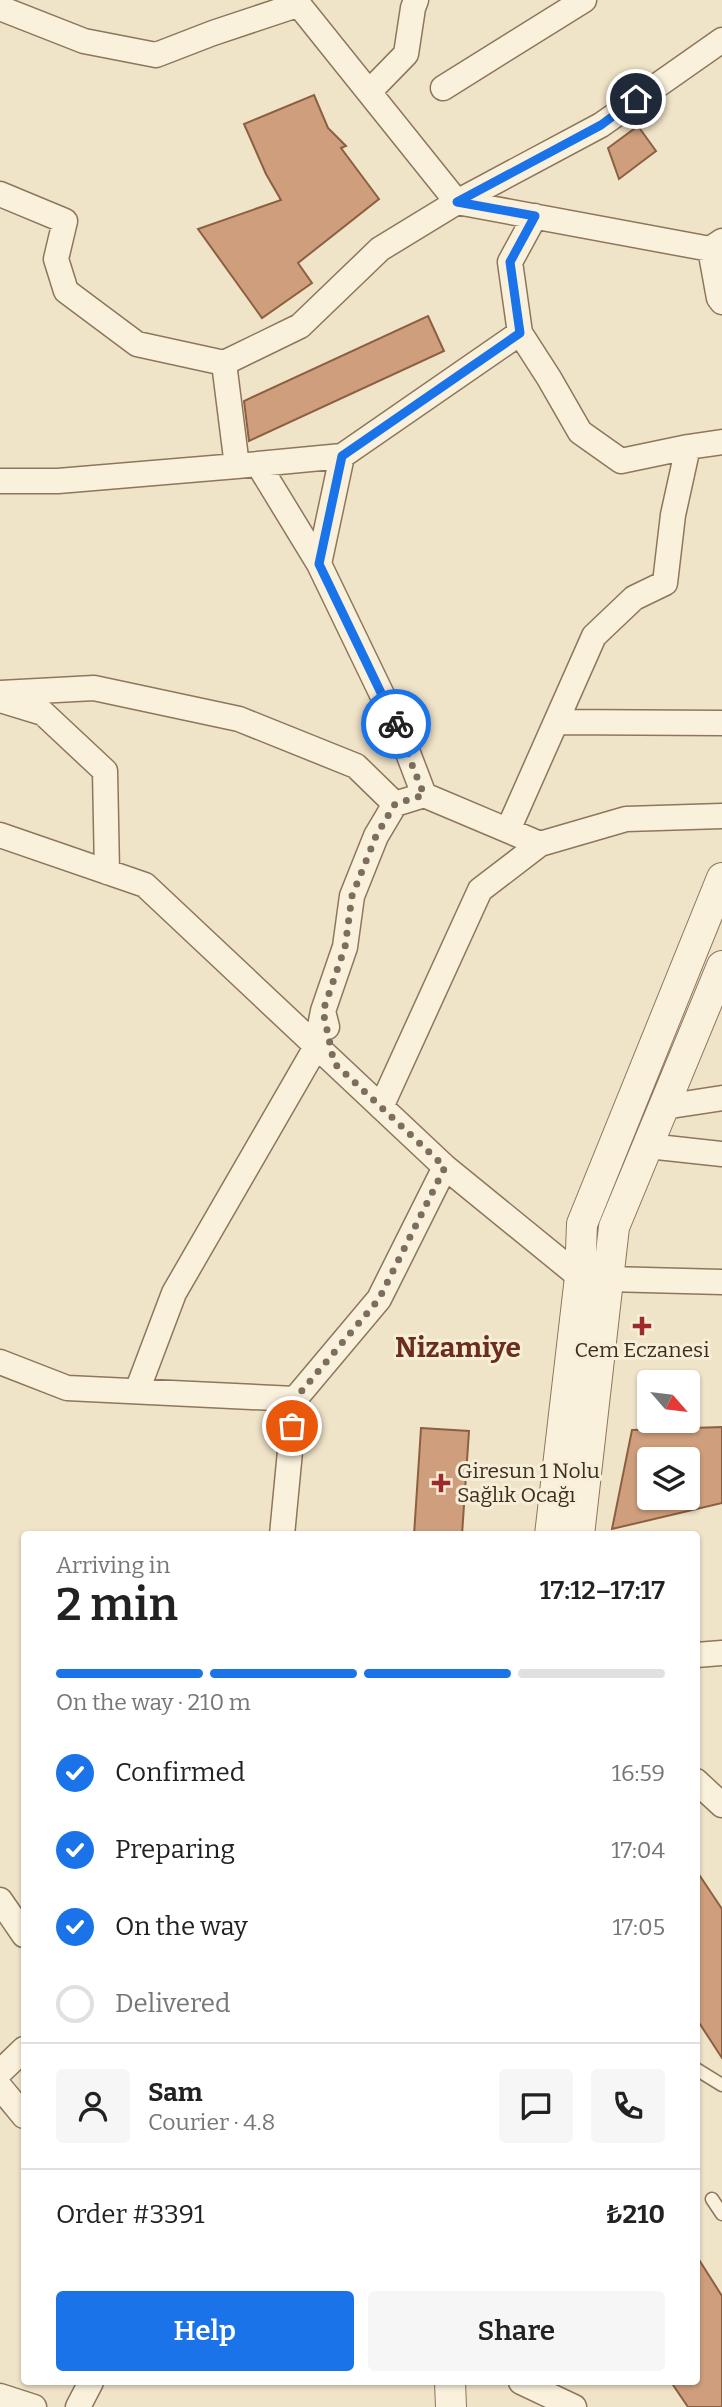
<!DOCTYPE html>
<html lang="en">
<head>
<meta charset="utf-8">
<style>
  :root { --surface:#fff; --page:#f6f6f6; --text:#222; --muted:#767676; --line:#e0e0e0; --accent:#1a73e8 }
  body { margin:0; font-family:Bitter,serif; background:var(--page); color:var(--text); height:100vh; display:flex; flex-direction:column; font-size:26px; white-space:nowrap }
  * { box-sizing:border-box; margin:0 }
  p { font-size:23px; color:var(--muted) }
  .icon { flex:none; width:38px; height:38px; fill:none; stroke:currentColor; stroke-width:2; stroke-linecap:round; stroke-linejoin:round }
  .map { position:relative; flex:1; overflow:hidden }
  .sheet { position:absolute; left:21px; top:1531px; width:679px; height:854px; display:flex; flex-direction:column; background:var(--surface); border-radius:7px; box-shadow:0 2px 5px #0004 }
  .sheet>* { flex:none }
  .needle { width:46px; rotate:118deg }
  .fabs { position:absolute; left:637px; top:1370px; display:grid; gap:14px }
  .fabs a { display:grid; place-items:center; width:63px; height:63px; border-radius:7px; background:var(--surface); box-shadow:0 2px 5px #0004; font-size:35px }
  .pin { position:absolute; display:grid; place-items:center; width:60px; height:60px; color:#fff; margin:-30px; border:4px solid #fff; border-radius:50%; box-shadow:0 2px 7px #0007 }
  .courier { position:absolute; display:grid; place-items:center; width:70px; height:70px; margin:-35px; border:5px solid #1a73e8; border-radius:50%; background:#fff; color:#222; box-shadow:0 2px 9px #0007 }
  .summary em { font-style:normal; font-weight:600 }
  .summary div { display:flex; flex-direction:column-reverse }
  .summary { display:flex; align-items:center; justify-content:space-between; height:119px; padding:0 35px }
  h1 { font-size:46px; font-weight:600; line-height:52px }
  .bar { display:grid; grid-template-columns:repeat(4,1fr); gap:10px 7px; align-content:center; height:84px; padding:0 35px }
  .bar i { height:9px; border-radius:5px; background:var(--line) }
  .bar .selected { background:var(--accent) }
  .bar p { grid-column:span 4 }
  .line { display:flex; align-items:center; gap:18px; padding:0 35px; border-top:2px solid var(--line) }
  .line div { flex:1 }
  .round { display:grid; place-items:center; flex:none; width:74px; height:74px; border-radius:7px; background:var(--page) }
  ol { padding:0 35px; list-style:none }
  li { display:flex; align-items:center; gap:21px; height:77px }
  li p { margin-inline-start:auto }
  li .icon { padding:7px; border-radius:50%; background:var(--accent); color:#fff; stroke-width:4 }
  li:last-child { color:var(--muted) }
  li i { width:38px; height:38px; border:4px solid var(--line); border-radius:50% }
  .action { display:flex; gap:14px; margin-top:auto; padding:14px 35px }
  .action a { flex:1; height:80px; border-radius:7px; background:var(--accent); color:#fff; font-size:28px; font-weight:600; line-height:80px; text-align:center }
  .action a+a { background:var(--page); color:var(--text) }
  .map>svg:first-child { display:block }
</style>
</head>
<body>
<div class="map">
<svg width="722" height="2407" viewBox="0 0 722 2407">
  <rect width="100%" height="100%" fill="#f0e4c8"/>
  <!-- building -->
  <path fill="#cf9f7d" stroke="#8d5f41" stroke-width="2" fill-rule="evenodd" d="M 314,95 L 328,128 L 346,146 L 341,148 L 379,199 L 298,263 L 312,283 L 262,318 L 198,229 L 281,200 L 266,174 L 244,124 Z
    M 638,126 L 656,151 L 619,179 L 608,148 Z
    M 428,316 L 444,351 L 249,441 L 244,401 Z
    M 722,1427 L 722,1503 L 612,1529 L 632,1430 ZM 649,1460 L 688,1460 L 688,1498 L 649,1498 Z
    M 421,1428 L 469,1431 L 462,1535 L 414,1535 Z
    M 696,1870 L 722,1909 L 722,2058 L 696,2018 Z
    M 696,2255 L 722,2296 L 722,2407 L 688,2407 L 671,2382 L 696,2382 Z"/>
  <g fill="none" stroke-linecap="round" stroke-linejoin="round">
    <!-- service casing -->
    <g stroke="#8d765c" stroke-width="15">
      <path id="service" d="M 696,2069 L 722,2085
        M 712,2199 L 722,2214"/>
    </g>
    <!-- minor casing -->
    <g stroke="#8d765c" stroke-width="27">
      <path id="minor" d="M 295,0 L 457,202 L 710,249 L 722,241
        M 0,8 L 84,41 L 156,55 L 213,33 L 297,5
        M 443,88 L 584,0
        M 369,92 L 406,54 L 413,8 L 416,0
        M 0,194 L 65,221 L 56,259 L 66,291 L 137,344 L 224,363
        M 535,216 L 510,262 L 520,333 L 342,456 L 237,466 L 224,363 L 300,326 L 380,249 L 457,202 L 601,125 L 722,40
        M 710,249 L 719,298 L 722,302
        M 520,333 L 549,378 L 580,432 L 621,461 L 688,447
        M 342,456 L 319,564 L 400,732 L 424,795 L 540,844 L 480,890 L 381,1107
        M 258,464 L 319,564
        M 0,481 L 58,481 L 237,466
        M 0,693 L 94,688 L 239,719 L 356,766 L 395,804 L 424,795
        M 0,700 L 43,713 L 105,771 L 107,872
        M 557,722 L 722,723
        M 508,830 L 594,636 L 634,598 L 665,583 L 673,515 L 688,447 L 722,442
        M 0,835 L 145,885 L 445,1167 L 580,1277
        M 540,844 L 626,819 L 722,816
        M 327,1027 L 323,1011 L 345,947 L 352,896 L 376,836 L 395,804
        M 664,1107 L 722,1098
        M 648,1146 L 722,1154
        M 608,1279 L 722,1282
        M 0,1362 L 67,1388 L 295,1399 L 379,1299 L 445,1167
        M 137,1391 L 174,1293 L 316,1047 L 323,1011
        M 282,1535 L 295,1399
        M 696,1655 L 722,1653
        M 696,1781 L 722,1805
        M 0,1900 L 24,1935
        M 0,2072 L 24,2049
        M 0,2087 L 24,2116
        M 521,2382 L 574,2407
        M 0,2396 L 34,2407
        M 78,2407 L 91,2382"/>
    </g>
    <!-- tertiary casing -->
    <g stroke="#8d765c" stroke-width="32">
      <path id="tertiary" d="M 550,1535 L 580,1277 L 582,1224 L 722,878
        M 579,1535 L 614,1227 L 722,966
        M 450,2382 L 451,2407"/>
    </g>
    <!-- service -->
    <use href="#service" stroke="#faf1dc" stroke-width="12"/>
    <!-- minor -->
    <use href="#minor" stroke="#faf1dc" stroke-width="24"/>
    <!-- tertiary -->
    <use href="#tertiary" stroke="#faf1dc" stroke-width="30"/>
  </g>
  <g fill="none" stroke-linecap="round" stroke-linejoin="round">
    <!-- done -->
    <path stroke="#7c6e5b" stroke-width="7" stroke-dasharray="0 12.6" d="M 292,1426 L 295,1399 L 379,1299 L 445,1167 L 334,1063 L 323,1011 L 345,947 L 352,896 L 376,836 L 395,804 L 424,795 L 396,724"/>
    <!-- route -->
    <path stroke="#1a73e8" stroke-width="9" d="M 396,724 L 319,564 L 342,456 L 520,333 L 510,262 L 535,216 L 457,202 L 601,125 L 636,99"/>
  </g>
  <!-- markers -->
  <g fill="#9e2a2b" stroke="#f7eed8" stroke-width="2.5">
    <path d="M638.5 1315.5h7v7h7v7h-7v7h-7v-7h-7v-7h7z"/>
    <path d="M437.5 1472.5h7v7h7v7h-7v7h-7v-7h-7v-7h7z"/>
  </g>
  <g text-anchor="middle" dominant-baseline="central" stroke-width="6" stroke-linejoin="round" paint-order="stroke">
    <!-- poi labels -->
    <g font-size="21" fill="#3d2e20" stroke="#f7eed8">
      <text x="642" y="1350">Cem Eczanesi</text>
      <text x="457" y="1471" text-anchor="start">Giresun 1 Nolu<tspan x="457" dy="24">Sağlık Ocağı</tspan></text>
    </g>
    <!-- district labels -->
    <g font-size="28" font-weight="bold" fill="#6b2e1e" stroke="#f7eed8">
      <text x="458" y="1347">Nizamiye</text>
    </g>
  </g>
</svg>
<div class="fabs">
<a><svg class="needle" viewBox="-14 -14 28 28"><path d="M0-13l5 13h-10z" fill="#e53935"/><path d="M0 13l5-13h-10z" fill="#767676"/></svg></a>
<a><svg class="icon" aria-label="layers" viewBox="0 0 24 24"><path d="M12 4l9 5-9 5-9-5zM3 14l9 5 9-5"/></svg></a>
</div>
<div class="pin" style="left:292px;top:1426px;background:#ea580c"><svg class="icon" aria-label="bag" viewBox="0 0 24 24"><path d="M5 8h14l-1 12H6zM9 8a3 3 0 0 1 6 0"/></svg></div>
<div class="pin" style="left:636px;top:99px;background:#1f2937"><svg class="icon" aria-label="home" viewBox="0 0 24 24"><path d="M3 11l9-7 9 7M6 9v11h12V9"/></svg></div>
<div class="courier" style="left:396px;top:724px"><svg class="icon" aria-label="bike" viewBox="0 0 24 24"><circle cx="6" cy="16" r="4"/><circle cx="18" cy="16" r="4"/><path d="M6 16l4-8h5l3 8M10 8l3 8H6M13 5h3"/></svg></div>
<section class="sheet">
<div class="summary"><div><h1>2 min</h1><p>Arriving in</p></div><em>17:12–17:17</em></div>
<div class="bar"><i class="selected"></i><i class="selected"></i><i class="selected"></i><i></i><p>On the way · 210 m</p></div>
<ol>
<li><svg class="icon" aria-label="check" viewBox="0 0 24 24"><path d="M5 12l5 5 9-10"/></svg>Confirmed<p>16:59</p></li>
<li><svg class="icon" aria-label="check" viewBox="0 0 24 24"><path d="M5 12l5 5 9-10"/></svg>Preparing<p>17:04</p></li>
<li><svg class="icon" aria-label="check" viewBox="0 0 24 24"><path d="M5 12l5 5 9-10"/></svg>On the way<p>17:05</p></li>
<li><i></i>Delivered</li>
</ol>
<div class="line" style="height:126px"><a class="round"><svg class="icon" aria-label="person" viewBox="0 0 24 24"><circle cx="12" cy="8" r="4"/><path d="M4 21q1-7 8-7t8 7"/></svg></a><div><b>Sam</b><p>Courier · 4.8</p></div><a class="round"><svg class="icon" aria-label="chat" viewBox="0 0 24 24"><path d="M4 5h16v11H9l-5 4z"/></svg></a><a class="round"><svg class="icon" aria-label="phone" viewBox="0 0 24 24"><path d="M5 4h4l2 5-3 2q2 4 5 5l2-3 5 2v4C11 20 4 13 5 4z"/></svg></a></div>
<div class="line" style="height:91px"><div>Order #3391</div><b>₺210</b></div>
<div class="action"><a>Help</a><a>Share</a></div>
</section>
</div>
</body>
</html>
